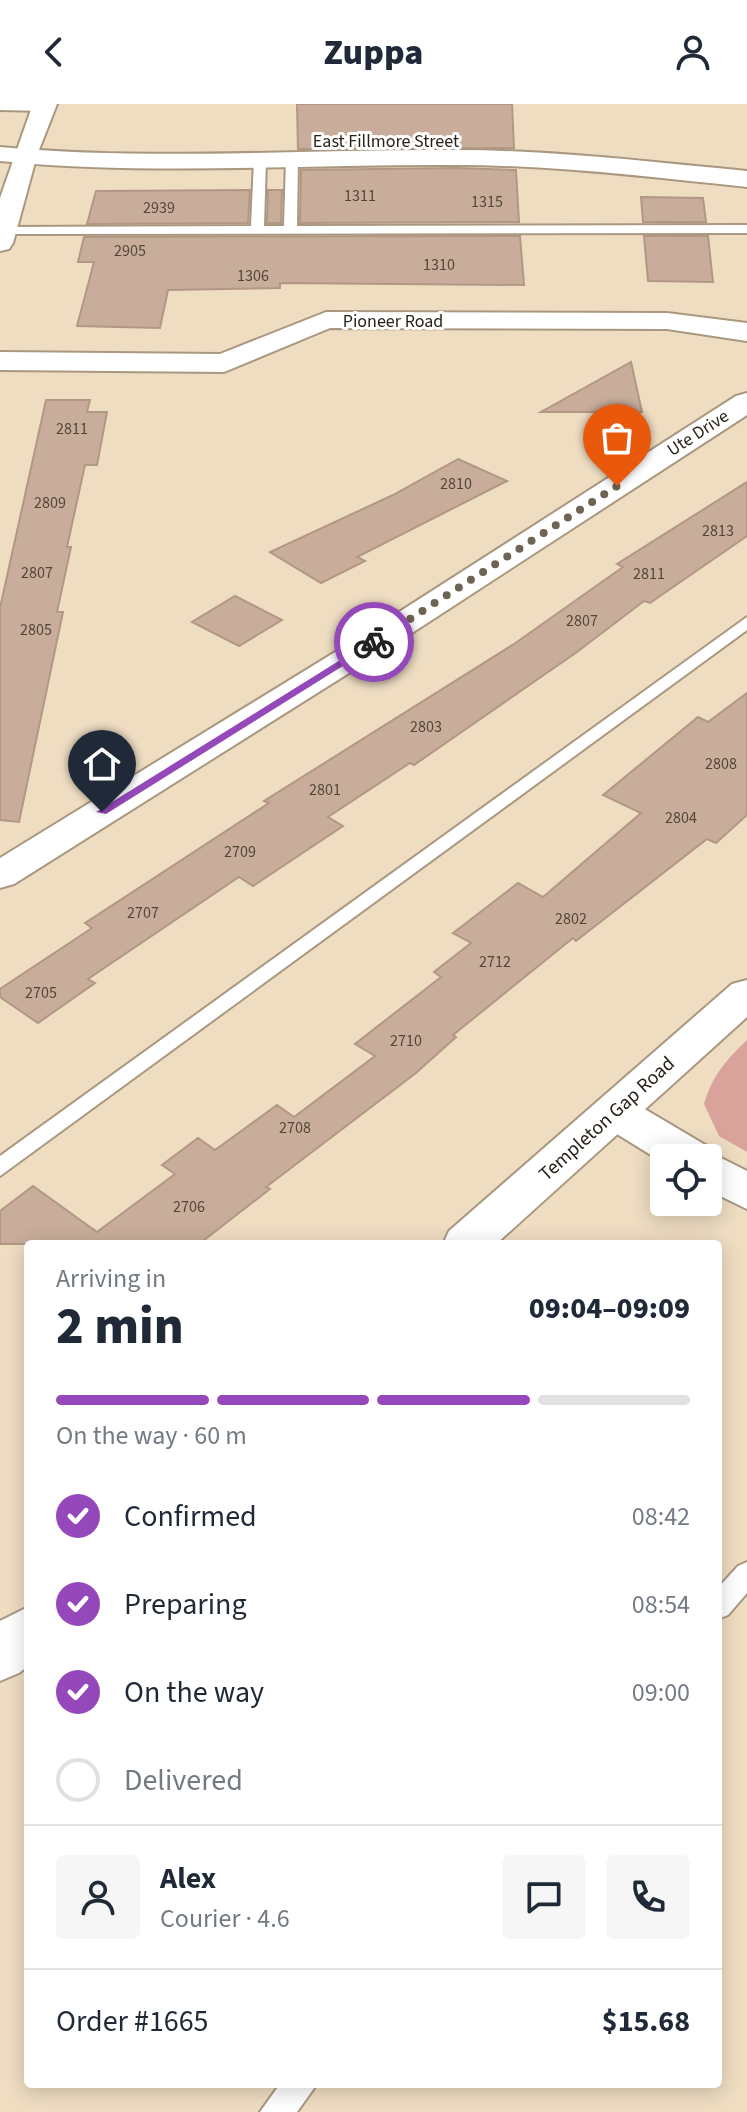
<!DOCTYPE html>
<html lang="en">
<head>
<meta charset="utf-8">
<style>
  :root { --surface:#fff; --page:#f6f6f7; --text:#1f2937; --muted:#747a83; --line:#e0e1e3; --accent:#9548b9 }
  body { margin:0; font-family:"Source Sans 3",sans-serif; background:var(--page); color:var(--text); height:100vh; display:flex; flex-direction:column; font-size:30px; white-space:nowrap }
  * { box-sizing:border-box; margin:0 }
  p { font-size:26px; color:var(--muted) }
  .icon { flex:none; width:44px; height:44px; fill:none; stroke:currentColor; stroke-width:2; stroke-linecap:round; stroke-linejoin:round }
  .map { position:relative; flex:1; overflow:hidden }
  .details { position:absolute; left:24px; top:1136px; width:698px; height:848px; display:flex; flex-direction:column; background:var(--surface); border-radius:8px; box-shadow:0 4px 20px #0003 }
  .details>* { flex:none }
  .buttons { position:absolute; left:650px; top:1040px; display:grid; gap:16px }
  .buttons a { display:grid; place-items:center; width:72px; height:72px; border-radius:8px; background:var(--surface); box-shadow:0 4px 20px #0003; font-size:40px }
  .pin { position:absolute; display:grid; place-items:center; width:68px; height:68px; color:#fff; margin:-82px -34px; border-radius:50% 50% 50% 0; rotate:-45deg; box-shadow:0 0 8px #0007 }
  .pin .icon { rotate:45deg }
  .courier { position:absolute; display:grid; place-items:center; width:80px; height:80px; margin:-40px; border:6px solid #9548b9; border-radius:50%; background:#fff; color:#222; box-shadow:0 2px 10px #0007 }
  .summary em { font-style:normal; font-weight:800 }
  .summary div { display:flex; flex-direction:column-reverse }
  .summary { display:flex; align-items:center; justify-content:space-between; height:136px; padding:0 32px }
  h1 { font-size:52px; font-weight:800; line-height:60px }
  .bar { display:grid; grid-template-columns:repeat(4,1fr); gap:12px 8px; align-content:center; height:96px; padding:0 32px }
  .bar i { height:10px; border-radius:6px; background:var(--line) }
  .bar .selected { background:var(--accent) }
  .bar p { grid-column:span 4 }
  .line { display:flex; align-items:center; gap:20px; padding:0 32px; border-top:2px solid var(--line) }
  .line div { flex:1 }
  .round { display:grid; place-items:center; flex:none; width:84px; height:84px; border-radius:8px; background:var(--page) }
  ol { padding:0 32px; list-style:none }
  li { display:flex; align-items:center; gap:24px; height:88px }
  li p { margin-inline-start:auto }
  li .icon { padding:8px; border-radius:50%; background:var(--accent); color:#fff; stroke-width:4 }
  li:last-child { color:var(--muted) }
  li i { width:44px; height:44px; border:4px solid var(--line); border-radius:50% }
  header { display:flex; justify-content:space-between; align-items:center; height:104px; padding:0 32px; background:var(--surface); font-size:36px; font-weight:800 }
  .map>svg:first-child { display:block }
</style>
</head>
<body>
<header><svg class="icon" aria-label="back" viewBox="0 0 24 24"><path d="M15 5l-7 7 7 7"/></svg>Zuppa<svg class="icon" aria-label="person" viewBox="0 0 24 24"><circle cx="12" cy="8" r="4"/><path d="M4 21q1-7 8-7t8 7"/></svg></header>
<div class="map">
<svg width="747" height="2008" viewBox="0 0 747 2008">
  <rect width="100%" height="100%" fill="#efddc2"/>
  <!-- green -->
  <path fill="#d9a39b" d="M 747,936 L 747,1048 L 719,1032 L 704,1000 C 712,972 726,956 747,936 Z"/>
  <!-- building -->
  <path fill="#c9ad9b" stroke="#b29785" stroke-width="2" d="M 297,0 L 512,0 L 514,44 L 298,45 Z
    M 456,64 L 516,66 L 519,118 L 300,119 L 301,66 Z
    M 250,86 L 248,119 L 87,120 L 96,87 Z
    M 268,86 L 282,86 L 281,119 L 267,119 Z
    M 641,93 L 703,94 L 706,118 L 643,118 Z
    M 520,132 L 524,181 L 280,179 L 280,184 L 168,186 L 160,224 L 77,222 L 94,158 L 78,158 L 84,133 Z
    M 644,132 L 708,132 L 713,178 L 648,177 Z
    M 631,258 L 642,308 L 541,308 Z
    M 46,296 L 90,296 L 87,308 L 107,308 L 97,361 L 85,361 L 67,443 L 71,443 L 57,508 L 63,508 L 19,718 L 0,716 L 0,504 Z
    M 458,355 L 507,377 L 357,453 L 365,457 L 321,479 L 270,448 L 393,391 Z
    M 747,378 L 747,432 L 650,499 L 644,497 L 577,548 L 414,661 L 410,659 L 328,713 L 343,722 L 253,782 L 239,773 L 88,875 L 95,879 L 38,919 L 0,893 L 0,885 L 92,824 L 85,819 L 269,699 L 264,697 L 514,540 L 623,463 L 617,460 Z
    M 235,492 L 282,516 L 239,542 L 192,518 Z
    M 747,589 L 747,711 L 716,739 L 707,735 L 576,837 L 573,834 L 453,931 L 456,933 L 416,969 L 266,1083 L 270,1085 L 199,1140 L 0,1140 L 0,1107 L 33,1082 L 97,1128 L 175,1070 L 162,1061 L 198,1034 L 215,1046 L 277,1001 L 294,1013 L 375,952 L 355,940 L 441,873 L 434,868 L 471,839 L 453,829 L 518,779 L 543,793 L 641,709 L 603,691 L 698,613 L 708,618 Z"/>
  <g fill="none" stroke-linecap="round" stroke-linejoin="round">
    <!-- lane casing -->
    <g stroke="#a9987f" stroke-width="4">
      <path id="lane" d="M 0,0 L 46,0 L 50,3 L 44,7 L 0,6 Z
        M 292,51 L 298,55 L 297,122 L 747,121 L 747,129 L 0,130 L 3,123 L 251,122 L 254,56 L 260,52 L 266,56 L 264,122 L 284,122 L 286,55 Z
        M 747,513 L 747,526 L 0,1072 L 0,1052 Z
        M 747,1458 L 747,1489 L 728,1511 L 718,1515 L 718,1484 L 738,1462 Z
        M 280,1980 L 317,1980 L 297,2008 L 260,2008 Z"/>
    </g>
    <!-- street casing -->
    <g stroke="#a9987f" stroke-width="4">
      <path id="street" d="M 326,208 L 667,209 L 747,219 L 747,237 L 667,225 L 330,224 L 224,268 L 0,266 L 0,248 L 220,250 Z
        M 747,289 L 747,311 L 395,540 L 14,780 L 0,784 L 0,754 L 371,526 L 736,292 Z
        M 615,992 L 631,997 L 707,1042 L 711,1049 L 747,1067 L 747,1105 L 708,1086 L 708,1054 L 664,1054 L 664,1059 L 599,1019 L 593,1008 L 599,997 Z"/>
    </g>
    <!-- secondary casing -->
    <g stroke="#a9987f" stroke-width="4">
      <path id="secondary" d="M 33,0 L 57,0 L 37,51 L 13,139 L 9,145 L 0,147 L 0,94 Z
        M 747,876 L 747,913 L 496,1140 L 443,1140 L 449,1127 L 732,880 Z
        M 28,1503 L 28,1562 L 19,1569 L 0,1577 L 0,1517 Z"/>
    </g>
    <!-- primary casing -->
    <g stroke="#a9987f" stroke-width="4">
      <path id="primary" d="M 0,43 C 151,57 304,45 456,46 C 553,46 650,58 747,67 L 747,83 C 650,73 553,61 456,61 C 304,60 151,72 0,57 Z"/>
    </g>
    <!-- lane -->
    <use href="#lane" fill="#fff" fill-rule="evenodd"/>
    <!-- street -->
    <use href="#street" fill="#fff" fill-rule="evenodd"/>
    <!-- secondary -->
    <use href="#secondary" fill="#fff" fill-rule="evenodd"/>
    <!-- primary -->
    <use href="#primary" fill="#fff" fill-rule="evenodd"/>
  </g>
  <!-- route -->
  <path fill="#9548b9" d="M 374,535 L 378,540 L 106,710 L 96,708 Z"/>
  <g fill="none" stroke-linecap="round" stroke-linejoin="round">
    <!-- done -->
    <path stroke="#6f6454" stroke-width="8" stroke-dasharray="0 14.4" d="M 374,538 L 617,382"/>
  </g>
  <g text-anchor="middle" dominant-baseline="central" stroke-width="6" stroke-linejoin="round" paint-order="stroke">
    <!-- number labels -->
    <g font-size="16" fill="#52463a">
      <text x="360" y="92">1311</text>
      <text x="487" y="98">1315</text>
      <text x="159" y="104">2939</text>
      <text x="130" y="147">2905</text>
      <text x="439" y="161">1310</text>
      <text x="253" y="172">1306</text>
      <text x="72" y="325">2811</text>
      <text x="456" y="380">2810</text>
      <text x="50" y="399">2809</text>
      <text x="718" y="427">2813</text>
      <text x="37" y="469">2807</text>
      <text x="649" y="470">2811</text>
      <text x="582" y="517">2807</text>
      <text x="36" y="526">2805</text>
      <text x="426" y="623">2803</text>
      <text x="721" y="660">2808</text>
      <text x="325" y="686">2801</text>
      <text x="681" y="714">2804</text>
      <text x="240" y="748">2709</text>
      <text x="143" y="809">2707</text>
      <text x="571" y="815">2802</text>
      <text x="495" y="858">2712</text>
      <text x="41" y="889">2705</text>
      <text x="406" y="937">2710</text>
      <text x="295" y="1024">2708</text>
      <text x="189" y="1103">2706</text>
    </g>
    <!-- far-street labels -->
    <g font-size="18" fill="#2a2319" stroke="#fff">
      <text x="386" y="37">East Fillmore Street</text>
      <text x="393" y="217">Pioneer Road</text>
      <text transform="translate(698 329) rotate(-33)">Ute Drive</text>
    </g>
    <!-- street labels -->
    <g font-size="20" fill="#2a2319" stroke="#fff">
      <text transform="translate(607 1015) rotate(-42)">Templeton Gap Road</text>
    </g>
  </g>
</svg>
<div class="buttons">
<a><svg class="icon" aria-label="locate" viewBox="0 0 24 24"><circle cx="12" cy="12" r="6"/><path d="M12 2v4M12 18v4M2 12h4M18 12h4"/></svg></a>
</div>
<div class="pin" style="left:617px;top:382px;background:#ea580c"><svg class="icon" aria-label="bag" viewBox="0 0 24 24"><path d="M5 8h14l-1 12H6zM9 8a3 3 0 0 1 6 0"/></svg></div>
<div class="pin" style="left:102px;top:708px;background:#1f2937"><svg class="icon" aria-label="home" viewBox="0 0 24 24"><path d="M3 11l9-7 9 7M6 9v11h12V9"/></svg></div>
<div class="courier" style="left:374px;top:538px"><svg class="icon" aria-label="bike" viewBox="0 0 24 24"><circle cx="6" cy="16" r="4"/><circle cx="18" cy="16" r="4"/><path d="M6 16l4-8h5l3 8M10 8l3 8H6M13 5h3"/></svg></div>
<section class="details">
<div class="summary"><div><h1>2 min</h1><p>Arriving in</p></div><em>09:04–09:09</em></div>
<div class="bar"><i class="selected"></i><i class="selected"></i><i class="selected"></i><i></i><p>On the way · 60 m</p></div>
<ol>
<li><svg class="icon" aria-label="check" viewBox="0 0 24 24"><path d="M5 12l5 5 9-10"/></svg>Confirmed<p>08:42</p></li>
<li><svg class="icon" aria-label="check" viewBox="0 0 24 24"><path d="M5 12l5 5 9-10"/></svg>Preparing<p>08:54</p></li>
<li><svg class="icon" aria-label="check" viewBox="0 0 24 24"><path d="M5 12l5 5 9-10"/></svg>On the way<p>09:00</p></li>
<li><i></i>Delivered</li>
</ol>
<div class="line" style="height:144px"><a class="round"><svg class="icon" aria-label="person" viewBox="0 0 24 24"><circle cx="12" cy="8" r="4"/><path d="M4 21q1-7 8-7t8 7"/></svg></a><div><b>Alex</b><p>Courier · 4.6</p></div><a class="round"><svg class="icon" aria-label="chat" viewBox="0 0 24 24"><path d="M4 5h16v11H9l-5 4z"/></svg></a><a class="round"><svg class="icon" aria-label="phone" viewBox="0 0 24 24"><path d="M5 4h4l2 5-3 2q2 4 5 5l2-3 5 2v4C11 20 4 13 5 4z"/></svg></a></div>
<div class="line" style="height:104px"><div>Order #1665</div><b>$15.68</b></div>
</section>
</div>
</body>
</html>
